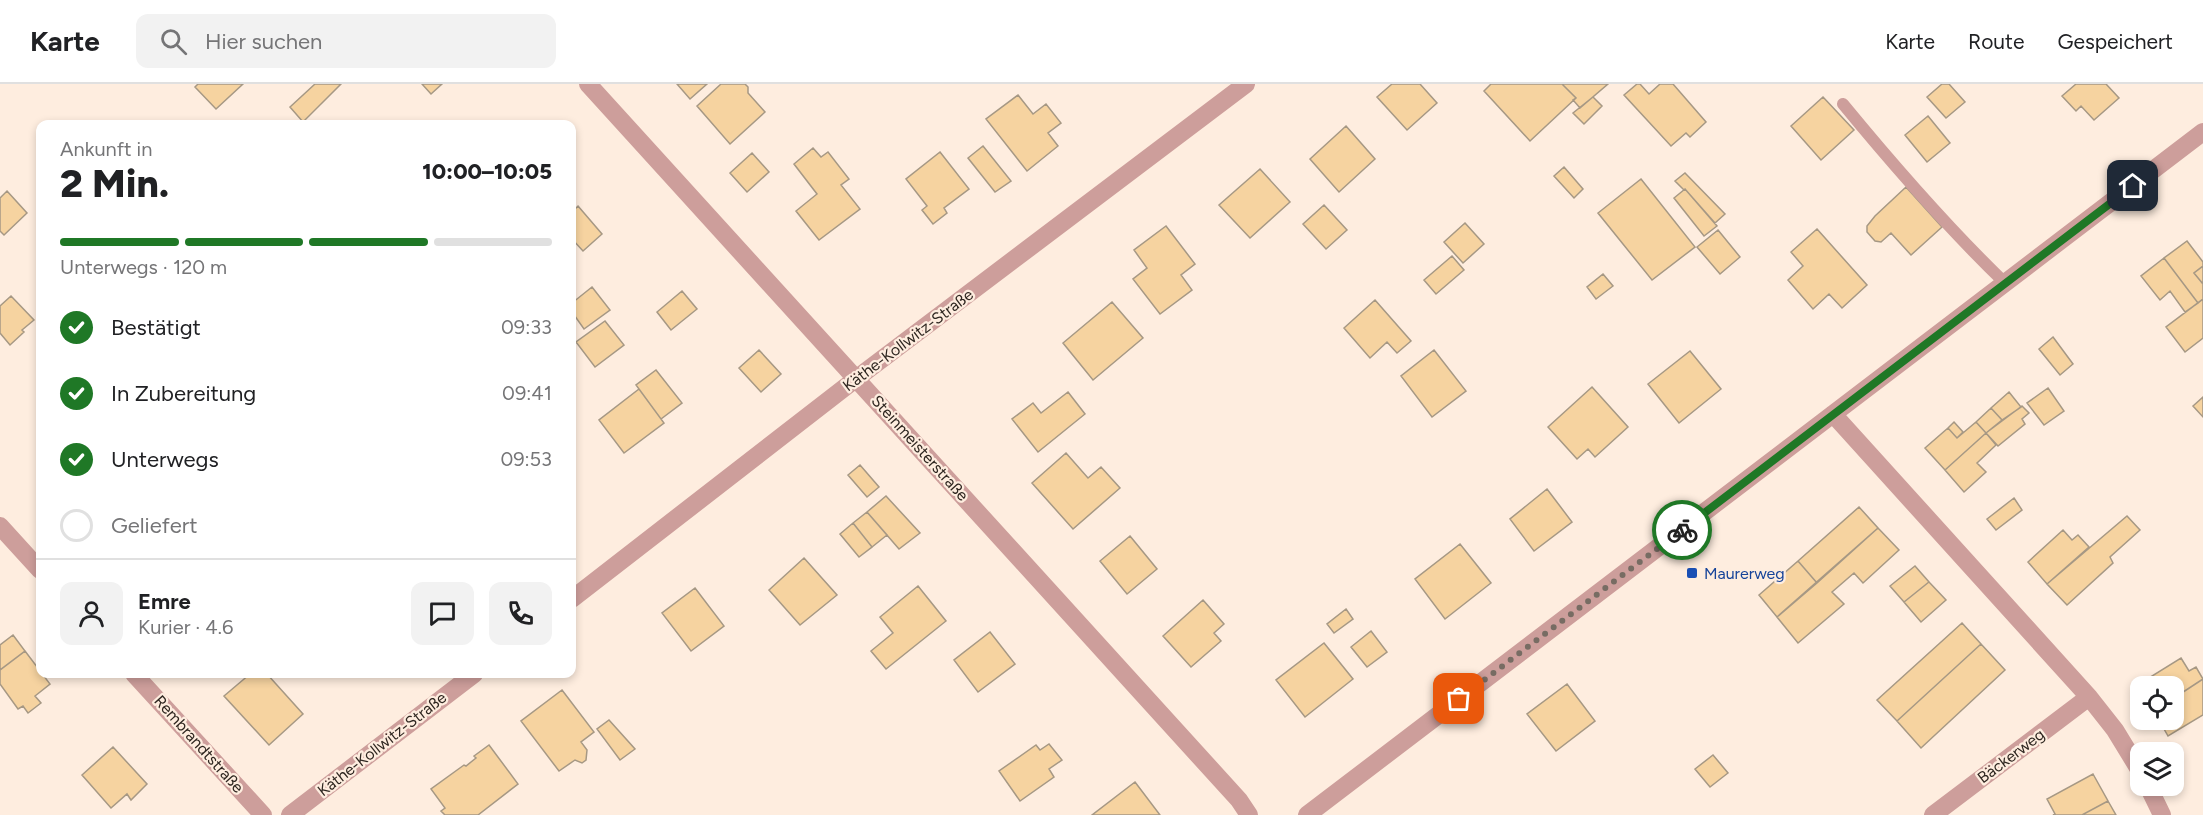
<!DOCTYPE html>
<html lang="de">
<head>
<meta charset="utf-8">
<style>
  :root { --surface:#fff; --page:#f2f2f2; --text:#202124; --muted:#757577; --line:#e0e0e0; --accent:#1f7826 }
  body { margin:0; font-family:Figtree,sans-serif; background:var(--page); color:var(--text); height:100vh; display:flex; flex-direction:column; font-size:22px; white-space:nowrap }
  * { box-sizing:border-box; margin:0 }
  p { font-size:20px; color:var(--muted) }
  .icon { flex:none; width:33px; height:33px; fill:none; stroke:currentColor; stroke-width:2; stroke-linecap:round; stroke-linejoin:round }
  .map { position:relative; flex:1; overflow:hidden }
  .drawer { position:absolute; left:36px; top:36px; width:540px; height:558px; display:flex; flex-direction:column; background:var(--surface); border-radius:12px; box-shadow:0 3px 9px #0003 }
  .drawer>* { flex:none }
  .buttons { position:absolute; left:2130px; top:592px; display:grid; gap:12px }
  .buttons a { display:grid; place-items:center; width:54px; height:54px; border-radius:12px; background:var(--surface); box-shadow:0 3px 9px #0003; font-size:30px }
  .pin { position:absolute; display:grid; place-items:center; width:51px; height:51px; color:#fff; margin:-26px; border-radius:12px; box-shadow:0 3px 9px #0006 }
  .courier { position:absolute; display:grid; place-items:center; width:60px; height:60px; margin:-30px; border:4px solid #1f7826; border-radius:50%; background:#fff; color:#222; box-shadow:0 2px 8px #0007 }
  .headline em { font-style:normal; font-weight:800 }
  .headline div { display:flex; flex-direction:column-reverse }
  .headline { display:flex; align-items:center; justify-content:space-between; height:102px; padding:0 24px }
  h1 { font-size:39px; font-weight:800; line-height:45px }
  .bar { display:grid; grid-template-columns:repeat(4,1fr); gap:9px 6px; align-content:center; height:72px; padding:0 24px }
  .bar i { height:8px; border-radius:4px; background:var(--line) }
  .bar .active { background:var(--accent) }
  .bar p { grid-column:span 4 }
  .line { display:flex; align-items:center; gap:15px; padding:0 24px; border-top:2px solid var(--line) }
  .line div { flex:1 }
  .round { display:grid; place-items:center; flex:none; width:63px; height:63px; border-radius:12px; background:var(--page) }
  ol { padding:0 24px; list-style:none }
  li { display:flex; align-items:center; gap:18px; height:66px }
  li p { margin-inline-start:auto }
  li .icon { padding:6px; border-radius:50%; background:var(--accent); color:#fff; stroke-width:4 }
  li:last-child { color:var(--muted) }
  li i { width:33px; height:33px; border:3px solid var(--line); border-radius:50% }
  header { display:flex; align-items:center; gap:36px; box-sizing:border-box; height:84px; padding:0 30px; background:var(--surface); border-bottom:2px solid var(--line) }
  header strong { font-size:28px }
  nav { display:flex; gap:33px; margin-inline-start:auto; font-size:21px }
  .search { width:420px; height:54px; background:var(--page); display:flex; align-items:center; gap:15px; box-sizing:border-box; padding:0 21px; border-radius:12px; color:var(--muted); font-size:22px }
  .map>svg:first-child { display:block }
</style>
</head>
<body>
<header>
<strong>Karte</strong>
<div class="search"><svg class="icon" aria-label="search" viewBox="0 0 24 24"><circle cx="10" cy="10" r="6"/><path d="M15 15l6 6"/></svg>Hier suchen</div>
<nav><a>Karte</a><a>Route</a><a>Gespeichert</a></nav>
</header>
<div class="map">
<svg width="2203" height="731" viewBox="0 0 2203 731">
  <rect width="100%" height="100%" fill="#feeddf"/>
  <!-- building -->
  <path fill="#f6d3a0" stroke="#a69884" stroke-width="1.5" d="M 198,0 L 243,0 L 216,25 L 195,3 Z
    M 315,0 L 341,0 L 303,38 L 290,23 Z
    M 422,0 L 442,0 L 431,10 Z
    M 677,0 L 707,0 L 690,15 Z
    M 721,0 L 745,0 L 748,3 L 748,9 L 765,28 L 730,60 L 697,22 Z
    M 1392,0 L 1420,0 L 1437,19 L 1407,46 L 1377,13 Z
    M 1491,0 L 1562,0 L 1576,14 L 1530,57 L 1484,7 Z
    M 1562,0 L 1608,0 L 1580,24 L 1573,16 L 1576,14 Z
    M 1637,0 L 1640,0 L 1649,10 L 1660,0 L 1673,0 L 1706,38 L 1690,53 L 1686,49 L 1671,62 L 1624,11 Z
    M 1942,0 L 1949,0 L 1965,18 L 1946,34 L 1927,13 Z
    M 2076,0 L 2106,0 L 2119,14 L 2094,36 L 2081,22 L 2076,27 L 2062,12 Z
    M 1018,11 L 1033,30 L 1046,20 L 1061,39 L 1048,49 L 1058,62 L 1027,87 L 986,35 Z
    M 1593,13 L 1602,22 L 1584,40 L 1573,29 Z
    M 1823,13 L 1854,46 L 1821,76 L 1791,42 Z
    M 1928,32 L 1950,59 L 1927,78 L 1905,51 Z
    M 1346,42 L 1375,75 L 1339,108 L 1310,75 Z
    M 983,62 L 1011,97 L 995,108 L 968,74 Z
    M 813,64 L 821,73 L 828,68 L 849,95 L 841,101 L 860,125 L 819,156 L 796,127 L 817,110 L 794,80 Z
    M 940,68 L 969,105 L 944,124 L 947,129 L 933,140 L 922,126 L 927,122 L 906,95 Z
    M 752,69 L 769,88 L 747,108 L 730,89 Z
    M 1564,83 L 1583,105 L 1574,114 L 1554,92 Z
    M 1260,85 L 1290,118 L 1250,154 L 1219,121 Z
    M 1685,89 L 1725,130 L 1715,139 L 1685,105 L 1684,106 L 1675,97 Z
    M 1641,95 L 1695,163 L 1652,196 L 1598,129 Z
    M 1906,103 L 1942,143 L 1911,171 L 1891,149 L 1881,158 L 1875,157 L 1867,148 L 1867,142 L 1875,132 Z
    M 1685,105 L 1717,142 L 1704,152 L 1674,114 Z
    M 7,107 L 27,129 L 4,151 L 0,147 L 0,114 Z
    M 1324,121 L 1347,146 L 1326,165 L 1303,140 Z
    M 578,122 L 602,150 L 583,167 L 572,155 L 572,128 Z
    M 1465,139 L 1484,160 L 1463,179 L 1444,158 Z
    M 1166,142 L 1195,180 L 1181,191 L 1192,206 L 1160,230 L 1133,195 L 1147,184 L 1134,166 Z
    M 1817,145 L 1867,201 L 1842,224 L 1829,210 L 1813,225 L 1788,196 L 1803,182 L 1791,168 Z
    M 1718,146 L 1740,173 L 1720,190 L 1697,163 Z
    M 2187,157 L 2203,178 L 2203,182 L 2194,189 L 2203,200 L 2203,215 L 2198,219 L 2164,174 Z
    M 1452,172 L 1464,186 L 1436,210 L 1424,196 Z
    M 2164,174 L 2198,219 L 2185,228 L 2170,207 L 2160,216 L 2141,192 Z
    M 2203,182 L 2203,198 L 2202,199 L 2194,189 Z
    M 1603,190 L 1613,202 L 1596,215 L 1587,203 Z
    M 592,203 L 610,226 L 584,245 L 572,228 L 572,219 Z
    M 682,207 L 697,225 L 671,246 L 657,228 Z
    M 11,212 L 34,236 L 22,246 L 24,248 L 10,261 L 0,249 L 0,222 Z
    M 2203,215 L 2203,254 L 2185,268 L 2166,243 Z
    M 1375,216 L 1411,257 L 1397,269 L 1387,258 L 1370,274 L 1344,244 Z
    M 1112,218 L 1143,254 L 1093,296 L 1063,259 Z
    M 605,237 L 624,261 L 595,283 L 576,258 Z
    M 2053,253 L 2073,280 L 2060,291 L 2039,265 Z
    M 759,266 L 781,290 L 761,308 L 739,284 Z
    M 1434,266 L 1466,307 L 1432,333 L 1401,292 Z
    M 1690,267 L 1721,305 L 1679,339 L 1648,300 Z
    M 656,286 L 682,319 L 661,335 L 636,301 Z
    M 1592,303 L 1628,343 L 1595,373 L 1588,365 L 1577,375 L 1548,343 Z
    M 2048,304 L 2064,327 L 2044,341 L 2027,319 Z
    M 639,305 L 664,339 L 624,369 L 599,336 Z
    M 1068,308 L 1085,330 L 1038,368 L 1012,335 L 1033,319 L 1041,329 Z
    M 2009,308 L 2021,323 L 2002,336 L 1991,324 Z
    M 2203,313 L 2203,333 L 2193,322 Z
    M 2022,322 L 2029,329 L 2022,335 L 2025,340 L 1998,362 L 1986,349 Z
    M 1991,324 L 2002,336 L 1986,349 L 1976,338 Z
    M 1954,338 L 1963,348 L 1957,354 L 1948,344 Z
    M 1976,338 L 1986,349 L 1945,386 L 1925,364 L 1948,344 L 1957,354 Z
    M 1986,349 L 1996,361 L 1977,379 L 1986,388 L 1964,408 L 1945,386 Z
    M 1066,369 L 1088,394 L 1101,383 L 1120,404 L 1073,445 L 1032,399 Z
    M 860,381 L 879,403 L 867,413 L 848,391 Z
    M 1547,405 L 1572,438 L 1534,467 L 1510,435 Z
    M 886,412 L 920,449 L 899,465 L 867,428 Z
    M 2014,414 L 2022,426 L 1996,446 L 1987,435 Z
    M 1859,423 L 1878,444 L 1817,499 L 1798,477 Z
    M 867,428 L 887,451 L 872,463 L 853,439 Z
    M 2127,432 L 2140,446 L 2110,473 L 2113,479 L 2067,521 L 2047,500 Z
    M 853,439 L 872,463 L 859,473 L 840,450 Z
    M 1878,444 L 1899,466 L 1863,499 L 1854,489 L 1832,508 L 1844,520 L 1798,559 L 1777,533 Z
    M 2063,446 L 2072,456 L 2078,451 L 2089,463 L 2047,500 L 2028,478 Z
    M 1130,452 L 1157,485 L 1127,510 L 1100,477 Z
    M 1460,460 L 1491,499 L 1445,535 L 1415,495 Z
    M 804,474 L 837,511 L 800,541 L 769,506 Z
    M 1798,477 L 1817,499 L 1777,533 L 1759,511 Z
    M 1915,482 L 1929,498 L 1904,518 L 1890,502 Z
    M 1929,498 L 1946,516 L 1921,538 L 1904,518 Z
    M 918,502 L 946,537 L 886,585 L 871,567 L 893,549 L 880,533 Z
    M 695,504 L 724,542 L 691,567 L 662,529 Z
    M 1203,516 L 1224,540 L 1214,549 L 1221,557 L 1191,583 L 1163,552 Z
    M 1346,525 L 1353,535 L 1334,549 L 1327,540 Z
    M 1962,539 L 1981,560 L 1897,637 L 1877,616 Z
    M 1371,547 L 1387,568 L 1367,583 L 1351,563 Z
    M 990,548 L 1015,580 L 978,608 L 954,576 Z
    M 13,551 L 25,567 L 0,586 L 0,561 Z
    M 1324,559 L 1353,595 L 1305,633 L 1276,596 Z
    M 1981,560 L 2005,586 L 1921,664 L 1897,637 Z
    M 25,567 L 50,600 L 35,612 L 41,619 L 28,629 L 23,622 L 18,625 L 0,600 L 0,586 Z
    M 2181,574 L 2189,587 L 2196,583 L 2203,595 L 2174,614 L 2174,603 L 2140,603 L 2139,600 Z
    M 250,590 L 267,590 L 303,630 L 269,661 L 224,612 Z
    M 2203,595 L 2203,631 L 2168,652 L 2159,636 L 2174,636 L 2174,614 Z
    M 1567,600 L 1595,637 L 1556,667 L 1527,630 Z
    M 562,606 L 594,648 L 581,658 L 587,666 L 586,676 L 582,679 L 575,676 L 559,687 L 521,637 Z
    M 609,636 L 635,665 L 620,676 L 597,645 Z
    M 1049,660 L 1062,676 L 1049,685 L 1054,693 L 1020,717 L 999,687 L 1036,661 L 1040,666 Z
    M 489,661 L 518,700 L 478,731 L 445,731 L 441,727 L 445,724 L 431,705 L 464,681 L 466,682 L 476,674 L 474,672 Z
    M 113,663 L 147,700 L 131,716 L 127,710 L 111,724 L 82,691 Z
    M 1713,671 L 1728,689 L 1710,703 L 1695,685 Z
    M 2093,690 L 2108,717 L 2082,731 L 2053,731 L 2055,730 L 2047,715 Z
    M 1135,698 L 1160,731 L 1092,731 Z
    M 2108,717 L 2116,731 L 2082,731 Z"/>
  <g fill="none" stroke-linecap="round" stroke-linejoin="round">
    <!-- lane -->
    <path stroke="#cd9e9b" stroke-width="12" d="M 1843,20 C 1894,82 1947,143 2005,199"/>
    <!-- street -->
    <path stroke="#cd9e9b" stroke-width="18" d="M 588,0 L 1239,716 L 1249,731
      M 1833,330 L 2089,613 L 2115,646 L 2140,687
      M 0,442 L 40,486
      M 572,515 L 857,294 L 1246,0
      M 134,590 L 263,731
      M 2148,702 L 2162,731
      M 290,731 L 474,590
      M 1307,731 L 2203,48
      M 1933,731 L 2089,613"/>
  </g>
  <g fill="none" stroke-linecap="round" stroke-linejoin="round">
    <!-- done -->
    <path stroke="#776c63" stroke-width="6" stroke-dasharray="0 10.8" d="M 1459,615 L 1682,446"/>
    <!-- route -->
    <path stroke="#1f7826" stroke-width="8" d="M 1682,446 L 2133,102"/>
  </g>
  <!-- markers -->
  <rect fill="#1a4fb4" stroke="#feeddf" stroke-width="2" x="1686" y="483" width="12" height="12" rx="3"/>
  <g text-anchor="middle" dominant-baseline="central" stroke-width="4.5" stroke-linejoin="round" paint-order="stroke">
    <!-- street labels -->
    <g font-size="16" fill="#2e2620" stroke="#feeddf">
      <text transform="translate(908 256) rotate(-37)">Käthe-Kollwitz-Straße</text>
      <text transform="translate(920 364) rotate(48)">Steinmeisterstraße</text>
      <text transform="translate(199 660) rotate(48)">Rembrandtstraße</text>
      <text transform="translate(382 660) rotate(-38)">Käthe-Kollwitz-Straße</text>
      <text transform="translate(2011 672) rotate(-37)">Bäckerweg</text>
    </g>
    <!-- transit labels -->
    <g font-size="16" fill="#164399" stroke="#feeddf" text-anchor="start">
      <text x="1704" y="489">Maurerweg</text>
    </g>
  </g>
</svg>
<div class="buttons">
<a><svg class="icon" aria-label="locate" viewBox="0 0 24 24"><circle cx="12" cy="12" r="6"/><path d="M12 2v4M12 18v4M2 12h4M18 12h4"/></svg></a>
<a><svg class="icon" aria-label="layers" viewBox="0 0 24 24"><path d="M12 4l9 5-9 5-9-5zM3 14l9 5 9-5"/></svg></a>
</div>
<div class="pin" style="left:1459px;top:615px;background:#ea580c"><svg class="icon" aria-label="bag" viewBox="0 0 24 24"><path d="M5 8h14l-1 12H6zM9 8a3 3 0 0 1 6 0"/></svg></div>
<div class="pin" style="left:2133px;top:102px;background:#1f2937"><svg class="icon" aria-label="home" viewBox="0 0 24 24"><path d="M3 11l9-7 9 7M6 9v11h12V9"/></svg></div>
<div class="courier" style="left:1682px;top:446px"><svg class="icon" aria-label="bike" viewBox="0 0 24 24"><circle cx="6" cy="16" r="4"/><circle cx="18" cy="16" r="4"/><path d="M6 16l4-8h5l3 8M10 8l3 8H6M13 5h3"/></svg></div>
<section class="drawer">
<div class="headline"><div><h1>2 Min.</h1><p>Ankunft in</p></div><em>10:00–10:05</em></div>
<div class="bar"><i class="active"></i><i class="active"></i><i class="active"></i><i></i><p>Unterwegs · 120 m</p></div>
<ol>
<li><svg class="icon" aria-label="check" viewBox="0 0 24 24"><path d="M5 12l5 5 9-10"/></svg>Bestätigt<p>09:33</p></li>
<li><svg class="icon" aria-label="check" viewBox="0 0 24 24"><path d="M5 12l5 5 9-10"/></svg>In Zubereitung<p>09:41</p></li>
<li><svg class="icon" aria-label="check" viewBox="0 0 24 24"><path d="M5 12l5 5 9-10"/></svg>Unterwegs<p>09:53</p></li>
<li><i></i>Geliefert</li>
</ol>
<div class="line" style="height:108px"><a class="round"><svg class="icon" aria-label="person" viewBox="0 0 24 24"><circle cx="12" cy="8" r="4"/><path d="M4 21q1-7 8-7t8 7"/></svg></a><div><b>Emre</b><p>Kurier · 4.6</p></div><a class="round"><svg class="icon" aria-label="chat" viewBox="0 0 24 24"><path d="M4 5h16v11H9l-5 4z"/></svg></a><a class="round"><svg class="icon" aria-label="phone" viewBox="0 0 24 24"><path d="M5 4h4l2 5-3 2q2 4 5 5l2-3 5 2v4C11 20 4 13 5 4z"/></svg></a></div>
</section>
</div>
</body>
</html>
